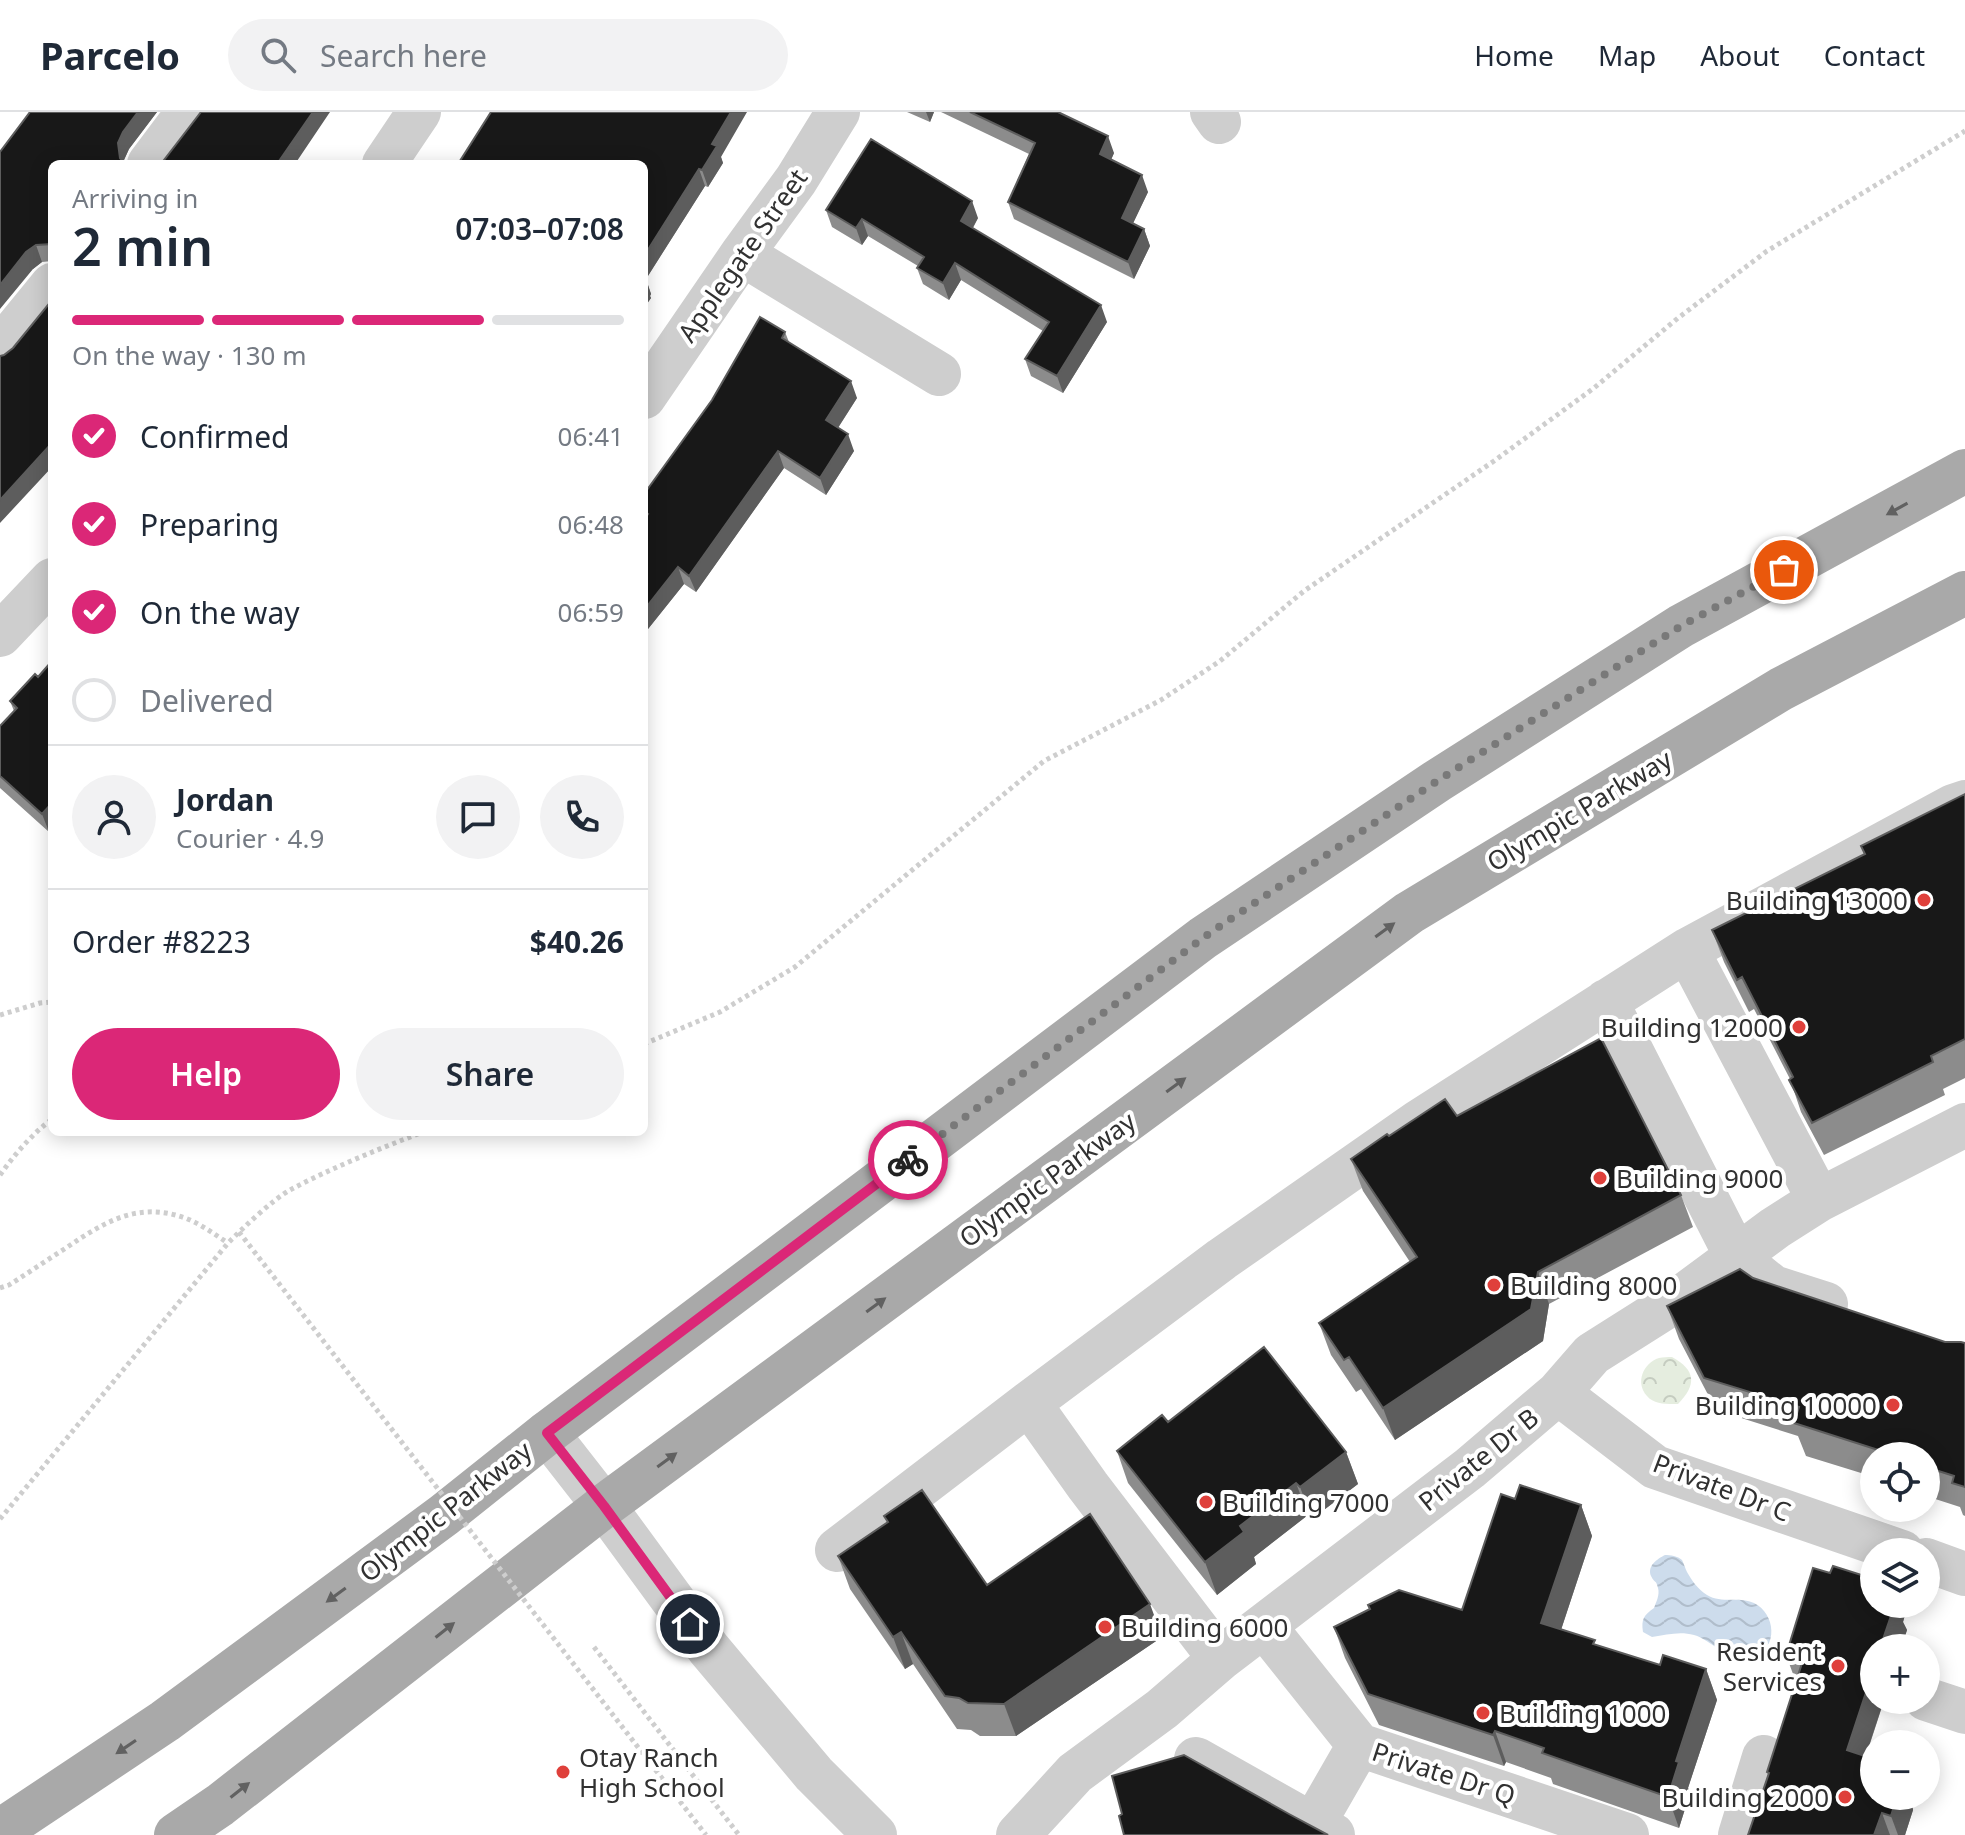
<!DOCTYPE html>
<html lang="en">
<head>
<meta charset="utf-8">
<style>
  :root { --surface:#fff; --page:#f2f2f3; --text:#1f2937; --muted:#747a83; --line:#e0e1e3; --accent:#db2777 }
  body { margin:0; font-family:"Noto Sans",sans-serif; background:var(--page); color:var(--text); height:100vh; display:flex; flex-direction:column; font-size:30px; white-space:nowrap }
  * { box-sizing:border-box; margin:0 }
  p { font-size:26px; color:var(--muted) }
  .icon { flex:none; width:44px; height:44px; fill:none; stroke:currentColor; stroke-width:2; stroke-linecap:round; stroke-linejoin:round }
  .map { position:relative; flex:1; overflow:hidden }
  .side { position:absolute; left:48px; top:48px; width:600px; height:976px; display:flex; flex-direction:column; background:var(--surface); border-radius:12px; box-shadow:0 4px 20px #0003 }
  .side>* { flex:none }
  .tools { position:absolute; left:1860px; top:1330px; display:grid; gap:16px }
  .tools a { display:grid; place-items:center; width:80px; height:80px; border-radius:50%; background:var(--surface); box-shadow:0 4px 20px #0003; font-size:40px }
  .pin { position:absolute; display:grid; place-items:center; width:68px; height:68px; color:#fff; margin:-34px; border:4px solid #fff; border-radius:50%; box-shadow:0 2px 8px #0007 }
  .courier { position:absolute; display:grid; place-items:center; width:80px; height:80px; margin:-40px; border:6px solid #db2777; border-radius:50%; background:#fff; color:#222; box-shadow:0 2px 10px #0007 }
  .headline em { font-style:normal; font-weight:600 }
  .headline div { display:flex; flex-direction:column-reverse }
  .headline { display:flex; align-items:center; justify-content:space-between; height:136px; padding:0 24px }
  h1 { font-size:52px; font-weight:600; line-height:60px }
  .bar { display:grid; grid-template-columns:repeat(4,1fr); gap:12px 8px; align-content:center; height:96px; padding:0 24px }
  .bar i { height:10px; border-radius:6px; background:var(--line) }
  .bar .current { background:var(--accent) }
  .bar p { grid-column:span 4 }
  .line { display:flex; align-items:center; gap:20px; padding:0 24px; border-top:2px solid var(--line) }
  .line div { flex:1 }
  .round { display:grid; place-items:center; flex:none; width:84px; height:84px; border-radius:42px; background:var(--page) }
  ol { padding:0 24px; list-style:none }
  li { display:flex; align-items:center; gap:24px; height:88px }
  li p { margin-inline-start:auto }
  li .icon { padding:8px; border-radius:50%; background:var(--accent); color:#fff; stroke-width:4 }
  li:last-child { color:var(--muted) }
  li i { width:44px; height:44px; border:4px solid var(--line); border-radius:50% }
  .primary-button { display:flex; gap:16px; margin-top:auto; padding:16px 24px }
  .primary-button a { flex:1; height:92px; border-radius:48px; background:var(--accent); color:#fff; font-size:32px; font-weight:600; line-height:92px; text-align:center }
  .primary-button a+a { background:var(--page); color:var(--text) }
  header { display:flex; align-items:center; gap:48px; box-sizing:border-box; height:112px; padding:0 40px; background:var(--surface); border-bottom:2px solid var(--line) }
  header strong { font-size:38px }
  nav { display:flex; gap:44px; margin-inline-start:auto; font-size:28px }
  .search { width:560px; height:72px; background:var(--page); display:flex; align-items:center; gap:20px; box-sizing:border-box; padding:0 28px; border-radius:44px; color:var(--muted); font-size:30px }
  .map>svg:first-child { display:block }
</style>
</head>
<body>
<header>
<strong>Parcelo</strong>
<div class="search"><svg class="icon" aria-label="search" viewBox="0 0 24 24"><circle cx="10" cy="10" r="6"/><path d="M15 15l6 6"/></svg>Search here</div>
<nav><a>Home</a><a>Map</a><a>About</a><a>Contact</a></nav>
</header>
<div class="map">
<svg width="1965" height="1723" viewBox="0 0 1965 1723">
  <defs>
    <pattern id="park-crowns" width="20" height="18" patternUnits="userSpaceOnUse" patternTransform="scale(2)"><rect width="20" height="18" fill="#e5eddf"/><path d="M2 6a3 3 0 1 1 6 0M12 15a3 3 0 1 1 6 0" fill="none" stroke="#c5ccc0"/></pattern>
    <pattern id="water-waves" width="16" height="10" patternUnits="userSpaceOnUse" patternTransform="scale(2)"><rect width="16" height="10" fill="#cddcec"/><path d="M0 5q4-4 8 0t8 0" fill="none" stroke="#b0bdcb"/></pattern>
  </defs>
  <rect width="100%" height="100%" fill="#fff"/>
  <!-- park -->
  <path fill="url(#park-crowns)" d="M 1672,1245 C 1696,1258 1697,1273 1678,1292 C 1669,1292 1654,1293 1647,1284 C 1635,1271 1643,1251 1659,1246 C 1663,1245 1668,1245 1672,1245 Z"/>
  <!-- water -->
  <path fill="url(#water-waves)" d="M 1665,1443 C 1670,1443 1678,1444 1682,1448 C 1684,1452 1685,1456 1687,1460 C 1692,1469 1698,1477 1707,1483 C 1722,1492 1739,1484 1754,1491 C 1776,1502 1778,1535 1755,1545 C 1731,1556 1715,1529 1694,1523 C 1679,1519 1667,1523 1652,1525 L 1643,1520 C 1641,1507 1644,1503 1654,1496 C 1656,1490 1660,1483 1658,1476 C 1656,1467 1655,1472 1651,1464 C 1647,1454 1657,1447 1665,1443 Z"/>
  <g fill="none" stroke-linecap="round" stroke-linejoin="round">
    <!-- path -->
    <path stroke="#cecece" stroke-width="5" stroke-dasharray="4 4" stroke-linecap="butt" d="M 0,903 L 40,891 L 52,890
      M 644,932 L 720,900 L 795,855 L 1044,649 L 1161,588 L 1220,549 L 1304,479 L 1494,349 L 1594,276 L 1678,206 L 1767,139 L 1965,19
      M 0,1063 C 15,1042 31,1023 52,1007
      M 0,1176 L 9,1173 C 28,1161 47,1148 66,1136 C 104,1110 138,1089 185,1106 C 201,1112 214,1122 228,1131
      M 0,1407 L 228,1131 C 243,1116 272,1088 290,1078 C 331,1056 379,1037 423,1020
      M 594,1535 L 739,1723"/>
    <!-- minor -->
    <path stroke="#cecece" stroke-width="44" d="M 1212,0 L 1219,10
      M 149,52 L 188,0
      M 384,52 L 419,0
      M 742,142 L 939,262
      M 0,237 L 52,173
      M 644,285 L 742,142 L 796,68 L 838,0
      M 0,523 L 52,468
      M 1687,838 L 1819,1088
      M 1606,889 L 1737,1146 L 1773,1175 L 1826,1192
      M 1558,1281 L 1655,1355 L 1902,1440
      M 1029,1291 L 1088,1374 L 1220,1547
      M 547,1321 L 604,1394 L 708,1536 L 814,1662 L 875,1723
      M 837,1438 L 1029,1291 L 1222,1147 L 1418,1010 L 1687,838 L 1953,694 L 1965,690
      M 1926,1448 L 1965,1462
      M 1264,1514 L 1359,1633 L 1627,1723
      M 1926,1587 L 1965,1600
      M 1196,1647 L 1313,1713
      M 1018,1723 L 1075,1661 L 1162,1597 L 1220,1547 L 1470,1356 L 1558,1281 L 1592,1242 L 1679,1187 L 1775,1116 L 1819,1088 L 1965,1013
      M 1333,1723 L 1313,1713 L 1359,1633
      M 1740,1723 L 1764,1645"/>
    <!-- major -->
    <path stroke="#a9a9a9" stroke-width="44" d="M 0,1719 L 165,1609 L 444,1403 L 547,1321 L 1203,826 L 1437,669 L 1681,514 L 1965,359
      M 176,1723 L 220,1693 L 604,1394 L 1409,801 L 1781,577 L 1965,481"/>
    <!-- path-bridge -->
    <path stroke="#cecece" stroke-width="5" stroke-dasharray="4 4" stroke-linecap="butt" d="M 239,1120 L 706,1723"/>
  </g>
  <!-- wall -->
  <path fill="#8c8c8c" d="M 30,0 L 157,0 L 129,37 L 124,48 L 125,52 L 52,52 L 52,149 L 42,150 L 33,157 Z
    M 907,0 L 934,0 L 930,10 Z
    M 941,0 L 1058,0 L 1114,41 L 1111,48 L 1148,80 L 1133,111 L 1144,117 L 1150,134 L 1134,167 L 1014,107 L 1008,90 L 1029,42 Z
    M 721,45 L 723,51 L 708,75 L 705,74 L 646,167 L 651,182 L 650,184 L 651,186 L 644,196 L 644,52 Z
    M 826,98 L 978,106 L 973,116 L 1107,210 L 1063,281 L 1031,264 L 1025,247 L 1043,219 L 961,168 L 949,188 L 923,172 L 917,156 L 918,154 L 868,124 L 862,133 L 832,115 Z
    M 785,220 L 789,230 L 857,286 L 838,316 L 854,339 L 826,383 L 784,356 L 696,480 L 684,472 L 644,522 L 644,382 Z
    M 52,549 L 52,717 L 49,720 L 0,676 L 0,614 L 14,599 L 10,589 L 38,565 Z
    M 1965,682 L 1965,966 L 1943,977 L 1945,983 L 1824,1043 L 1801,1000 L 1790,967 L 1754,897 L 1749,900 L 1724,850 L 1712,818 L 1864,742 L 1861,734 Z
    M 1457,1004 L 1681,1083 L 1693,1115 L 1549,1192 L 1543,1229 L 1395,1328 L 1361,1277 L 1356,1280 L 1331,1243 L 1319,1211 L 1410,1150 L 1363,1079 L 1351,1047 L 1389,1024 Z
    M 1753,1166 L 1945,1230 L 1965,1231 L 1965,1404 L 1963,1403 L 1960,1395 L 1926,1384 L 1926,1344 L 1874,1344 L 1874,1365 L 1806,1344 L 1798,1324 L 1716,1298 L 1679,1227 L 1667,1194 Z
    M 1168,1310 L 1346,1340 L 1358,1372 L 1312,1407 L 1308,1403 L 1254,1445 L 1256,1452 L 1217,1483 L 1128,1371 L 1117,1339 Z
    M 1515,1387 L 1581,1393 L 1592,1424 L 1561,1518 L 1596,1533 L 1660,1553 L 1706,1557 L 1717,1588 L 1688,1676 L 1690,1681 L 1679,1716 L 1553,1672 L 1551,1666 L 1506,1650 L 1504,1654 L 1379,1613 L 1345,1546 L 1334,1515 L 1462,1498 Z
    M 884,1404 L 987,1473 L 1162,1525 L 1016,1624 L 980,1624 L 971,1618 L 957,1617 L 913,1552 L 905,1557 L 850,1477 L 838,1444 L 887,1411 Z
    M 1905,1503 L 1903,1510 L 1907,1518 L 1866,1644 L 1874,1684 L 1913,1684 L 1914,1686 L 1912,1693 L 1913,1698 L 1905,1723 L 1748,1723 L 1768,1663 L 1767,1660 L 1796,1570 L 1786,1543 Z"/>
  <!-- shaded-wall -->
  <path fill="#5d5d5d" d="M 138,0 L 157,0 L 129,37 L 124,48 L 125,52 L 120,46 L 118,31 L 123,20 Z
    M 313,0 L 330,0 L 295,52 L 277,52 Z
    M 731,0 L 747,0 L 721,45 L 723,51 L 708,75 L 702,58 L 712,32 Z
    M 926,0 L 934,0 L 930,10 Z
    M 1108,24 L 1114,41 L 1106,59 L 1100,42 Z
    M 699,57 L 705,74 L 646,167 L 651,182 L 650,184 L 651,186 L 644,196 L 644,144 Z
    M 1142,63 L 1148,80 L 1128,122 L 1122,106 Z
    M 972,89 L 978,106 L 967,126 L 961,109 Z
    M 862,107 L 868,124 L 862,133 L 856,116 Z
    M 1144,117 L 1150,134 L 1134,167 L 1128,150 Z
    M 36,133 L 42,150 L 33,157 L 0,197 L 0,173 L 26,140 Z
    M 955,151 L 961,168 L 949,188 L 943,171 Z
    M 1101,193 L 1107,210 L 1063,281 L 1057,264 Z
    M 851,269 L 857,286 L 832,325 L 826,308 Z
    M 848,322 L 854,339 L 826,383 L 820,366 Z
    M 52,331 L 52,355 L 0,411 L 0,388 Z
    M 778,339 L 784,356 L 696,480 L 689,464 Z
    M 678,455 L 684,472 L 644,522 L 644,498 Z
    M 52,691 L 52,717 L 49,720 L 42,702 Z
    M 1538,1160 L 1549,1192 L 1543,1229 L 1395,1328 L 1383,1296 Z
    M 1346,1340 L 1358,1372 L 1312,1407 L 1300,1375 Z
    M 1296,1371 L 1308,1403 L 1254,1445 L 1256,1452 L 1217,1483 L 1205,1450 L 1240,1414 Z
    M 1581,1393 L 1592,1424 L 1553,1542 L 1541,1511 Z
    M 1150,1492 L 1162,1525 L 1016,1624 L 1004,1592 Z
    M 1892,1492 L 1901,1492 L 1905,1503 L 1903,1510 L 1907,1518 L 1901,1536 L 1880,1536 Z
    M 901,1520 L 913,1552 L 905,1557 L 893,1525 Z
    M 1874,1556 L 1874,1588 L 1884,1588 L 1858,1667 L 1847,1638 Z
    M 1706,1557 L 1717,1588 L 1688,1676 L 1690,1681 L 1679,1716 L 1668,1685 L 1676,1649 Z
    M 1495,1619 L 1506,1650 L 1504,1654 L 1493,1623 Z
    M 1897,1684 L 1913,1684 L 1914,1686 L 1912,1693 L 1913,1698 L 1905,1723 L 1898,1723 L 1891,1704 Z
    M 1882,1701 L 1890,1723 L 1874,1723 Z"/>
  <!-- building -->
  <path fill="#181818" stroke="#5d5d5d" stroke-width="2" d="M 30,0 L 138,0 L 123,20 L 118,31 L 120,46 L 125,52 L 52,52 L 52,132 L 36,133 L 26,140 L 0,173 L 0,40 Z
    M 201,0 L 313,0 L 277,52 L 161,52 Z
    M 491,0 L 731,0 L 712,32 L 717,34 L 702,58 L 699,57 L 644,144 L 644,52 L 458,52 Z
    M 970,0 L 1058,0 L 1108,24 L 1100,42 L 1142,63 L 1122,106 L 1144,117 L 1128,150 L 1008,90 L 1035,31 Z
    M 871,27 L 972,89 L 961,109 L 1101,193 L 1057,264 L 1025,247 L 1049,210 L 955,151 L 943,171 L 917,156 L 924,145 L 862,107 L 856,116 L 826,98 Z
    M 52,188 L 52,331 L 0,388 L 0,244 L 4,243 L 13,236 Z
    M 760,205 L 785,220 L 782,226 L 851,269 L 826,308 L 848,322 L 820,366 L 778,339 L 689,464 L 678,455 L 644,498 L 644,408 L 648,402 L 644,399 L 644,382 L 712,288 Z
    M 52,549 L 52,691 L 42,702 L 0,664 L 0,614 L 17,596 L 10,589 L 35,562 L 38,565 Z
    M 1965,682 L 1965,927 L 1931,944 L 1933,950 L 1812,1011 L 1789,968 L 1793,965 L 1742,865 L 1737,868 L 1712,818 L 1865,742 L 1861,734 Z
    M 1601,926 L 1681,1083 L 1538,1160 L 1531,1197 L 1383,1296 L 1349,1245 L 1344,1248 L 1319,1211 L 1417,1145 L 1351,1047 L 1387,1022 L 1389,1024 L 1445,987 L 1457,1004 Z
    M 1740,1157 L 1753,1166 L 1945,1230 L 1961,1230 L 1965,1231 L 1965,1375 L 1952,1371 L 1954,1364 L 1926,1355 L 1926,1344 L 1897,1344 L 1794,1311 L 1799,1295 L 1704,1266 L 1667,1194 Z
    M 1264,1235 L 1346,1340 L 1300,1375 L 1296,1371 L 1240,1414 L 1244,1420 L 1205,1450 L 1117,1339 L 1162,1303 L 1168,1310 Z
    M 1520,1373 L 1581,1393 L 1541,1511 L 1595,1528 L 1593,1532 L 1660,1553 L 1663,1543 L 1706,1557 L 1676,1649 L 1679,1650 L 1668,1685 L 1542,1641 L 1544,1636 L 1495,1619 L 1493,1623 L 1368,1582 L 1334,1515 L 1370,1497 L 1368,1493 L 1399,1478 L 1462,1498 L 1501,1382 L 1515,1387 Z
    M 922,1378 L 987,1473 L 1090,1402 L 1150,1492 L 1004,1592 L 968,1591 L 959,1586 L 945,1584 L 901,1520 L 893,1525 L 838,1444 L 888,1410 L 884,1404 Z
    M 1833,1454 L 1874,1467 L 1874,1492 L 1895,1492 L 1880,1536 L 1874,1536 L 1874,1556 L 1847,1638 L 1874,1647 L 1874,1684 L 1897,1684 L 1891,1704 L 1882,1701 L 1874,1723 L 1748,1723 L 1769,1661 L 1767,1660 L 1803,1548 L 1786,1543 L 1813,1456 L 1830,1461 Z
    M 1184,1643 L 1289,1702 L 1328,1723 L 1124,1723 L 1119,1704 L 1122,1702 L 1112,1664 Z"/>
  <!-- one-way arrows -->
  <defs><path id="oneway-solid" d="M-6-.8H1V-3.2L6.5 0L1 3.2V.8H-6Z" transform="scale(2)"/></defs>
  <g fill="#616161">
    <use href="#oneway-solid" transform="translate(1897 397) rotate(151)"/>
    <use href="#oneway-solid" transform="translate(1385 818) rotate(-36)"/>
    <use href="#oneway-solid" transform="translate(1176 973) rotate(-36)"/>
    <use href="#oneway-solid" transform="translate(876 1193) rotate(-36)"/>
    <use href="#oneway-solid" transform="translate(667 1348) rotate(-36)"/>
    <use href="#oneway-solid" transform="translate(336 1483) rotate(144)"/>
    <use href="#oneway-solid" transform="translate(445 1518) rotate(-38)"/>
    <use href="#oneway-solid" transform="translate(126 1635) rotate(146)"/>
    <use href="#oneway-solid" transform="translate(240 1678) rotate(-38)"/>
  </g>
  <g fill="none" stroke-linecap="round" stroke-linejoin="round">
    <!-- done -->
    <path stroke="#797979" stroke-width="8" stroke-dasharray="0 14.4" d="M 908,1048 L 1203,826 L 1229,808 L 1437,669 L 1681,514 L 1784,458"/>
    <!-- route -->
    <path stroke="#db2777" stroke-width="10" d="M 690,1512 L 604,1394 L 547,1321 L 908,1048"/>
  </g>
  <!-- markers -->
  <g fill="#df403b" stroke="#fff" stroke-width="3">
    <circle cx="1924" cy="788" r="8"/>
    <circle cx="1799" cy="915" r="8"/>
    <circle cx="1600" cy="1066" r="8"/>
    <circle cx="1494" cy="1173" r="8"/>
    <circle cx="1893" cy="1293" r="8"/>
    <circle cx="1206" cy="1390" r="8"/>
    <circle cx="1105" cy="1515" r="8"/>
    <circle cx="1838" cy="1554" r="8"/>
    <circle cx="1483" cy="1601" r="8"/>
    <circle cx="563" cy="1660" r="8"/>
    <circle cx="1845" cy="1685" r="8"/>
  </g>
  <g text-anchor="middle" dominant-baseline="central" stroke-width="8" stroke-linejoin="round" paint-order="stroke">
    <!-- street labels -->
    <g font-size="26" fill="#313131" stroke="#fff">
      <text transform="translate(742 143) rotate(-55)">Applegate Street</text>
      <text transform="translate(1579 698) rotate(-31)">Olympic Parkway</text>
      <text transform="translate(1047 1067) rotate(-36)">Olympic Parkway</text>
      <text transform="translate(1478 1347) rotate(-39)">Private Dr B</text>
      <text transform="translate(1722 1375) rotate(21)">Private Dr C</text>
      <text transform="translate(445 1399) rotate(-38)">Olympic Parkway</text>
      <text transform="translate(1444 1661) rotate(18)">Private Dr Q</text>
    </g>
    <!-- poi labels -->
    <g font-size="26" fill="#313131" stroke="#fff" text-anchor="start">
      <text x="1908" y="788" text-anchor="end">Building 13000</text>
      <text x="1783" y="915" text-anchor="end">Building 12000</text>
      <text x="1616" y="1066">Building 9000</text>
      <text x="1510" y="1173">Building 8000</text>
      <text x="1877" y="1293" text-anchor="end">Building 10000</text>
      <text x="1222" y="1390">Building 7000</text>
      <text x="1121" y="1515">Building 6000</text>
      <text x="1822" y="1539" text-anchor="end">Resident<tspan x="1822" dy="30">Services</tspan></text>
      <text x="1499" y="1601">Building 1000</text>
      <text x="579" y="1645">Otay Ranch<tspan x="579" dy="30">High School</tspan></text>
      <text x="1829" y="1685" text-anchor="end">Building 2000</text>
    </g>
  </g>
</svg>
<div class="tools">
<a><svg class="icon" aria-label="locate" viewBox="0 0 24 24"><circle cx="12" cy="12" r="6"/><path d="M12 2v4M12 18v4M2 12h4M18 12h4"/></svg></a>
<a><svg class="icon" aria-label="layers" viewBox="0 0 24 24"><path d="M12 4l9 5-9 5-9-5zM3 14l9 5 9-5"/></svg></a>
<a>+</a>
<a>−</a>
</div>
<div class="pin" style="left:1784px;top:458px;background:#ea580c"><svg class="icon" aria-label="bag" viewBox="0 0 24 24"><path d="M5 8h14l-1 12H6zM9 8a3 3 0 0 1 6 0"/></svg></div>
<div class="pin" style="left:690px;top:1512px;background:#1f2937"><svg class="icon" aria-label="home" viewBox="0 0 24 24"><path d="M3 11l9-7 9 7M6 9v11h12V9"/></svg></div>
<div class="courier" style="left:908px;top:1048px"><svg class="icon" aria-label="bike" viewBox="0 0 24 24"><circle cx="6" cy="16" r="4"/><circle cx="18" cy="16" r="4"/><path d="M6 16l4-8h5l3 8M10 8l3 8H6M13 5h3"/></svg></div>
<section class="side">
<div class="headline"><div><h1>2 min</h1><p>Arriving in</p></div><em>07:03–07:08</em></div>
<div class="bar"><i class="current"></i><i class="current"></i><i class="current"></i><i></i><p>On the way · 130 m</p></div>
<ol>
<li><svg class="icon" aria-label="check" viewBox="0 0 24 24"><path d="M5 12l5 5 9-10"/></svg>Confirmed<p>06:41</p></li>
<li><svg class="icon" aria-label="check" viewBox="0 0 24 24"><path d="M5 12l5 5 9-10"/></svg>Preparing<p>06:48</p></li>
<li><svg class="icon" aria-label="check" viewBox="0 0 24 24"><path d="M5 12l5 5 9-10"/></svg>On the way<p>06:59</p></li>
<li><i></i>Delivered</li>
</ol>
<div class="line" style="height:144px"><a class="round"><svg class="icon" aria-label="person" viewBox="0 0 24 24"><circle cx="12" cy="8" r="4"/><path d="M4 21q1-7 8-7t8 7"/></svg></a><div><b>Jordan</b><p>Courier · 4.9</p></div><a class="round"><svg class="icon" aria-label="chat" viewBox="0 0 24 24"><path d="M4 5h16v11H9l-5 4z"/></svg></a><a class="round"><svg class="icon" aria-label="phone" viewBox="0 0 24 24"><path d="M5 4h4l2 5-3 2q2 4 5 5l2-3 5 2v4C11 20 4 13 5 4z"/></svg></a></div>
<div class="line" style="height:104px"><div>Order #8223</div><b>$40.26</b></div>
<div class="primary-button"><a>Help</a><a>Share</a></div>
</section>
</div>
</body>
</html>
